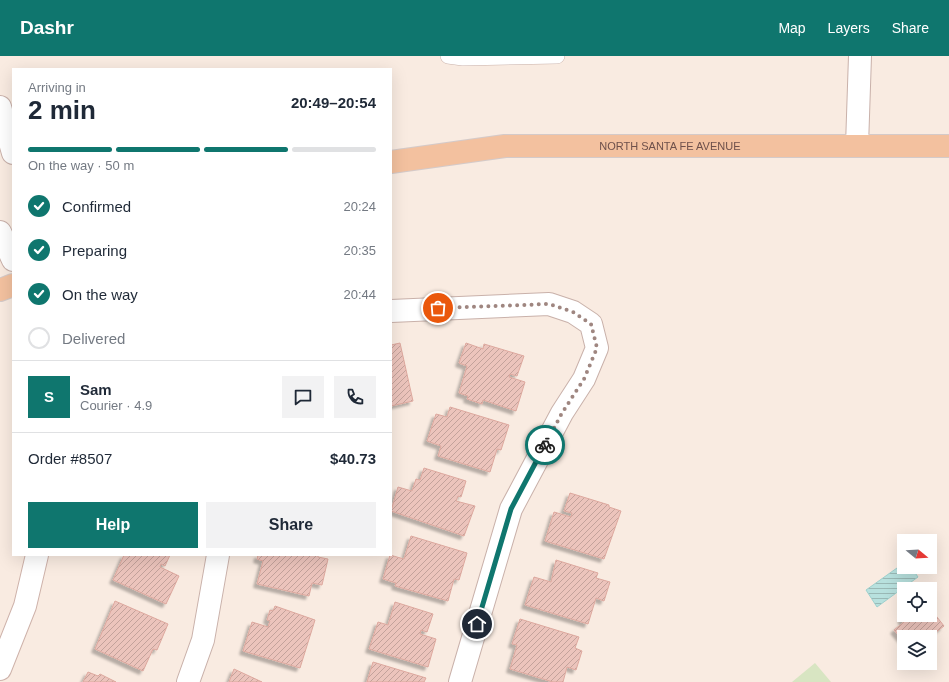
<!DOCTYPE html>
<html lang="en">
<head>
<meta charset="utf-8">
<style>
  :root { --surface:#fff; --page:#f2f2f3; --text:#1f2937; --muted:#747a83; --line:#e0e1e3; --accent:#0f766e }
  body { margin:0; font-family:Arial,sans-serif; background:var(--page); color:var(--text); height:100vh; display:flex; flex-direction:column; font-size:15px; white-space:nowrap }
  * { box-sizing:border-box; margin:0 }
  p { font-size:13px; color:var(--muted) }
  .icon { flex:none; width:22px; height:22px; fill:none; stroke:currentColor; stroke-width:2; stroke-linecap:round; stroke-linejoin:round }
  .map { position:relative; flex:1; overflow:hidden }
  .drawer { position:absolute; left:12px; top:12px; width:380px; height:488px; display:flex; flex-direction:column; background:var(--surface); border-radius:0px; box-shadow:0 4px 16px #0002 }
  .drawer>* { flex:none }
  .needle { width:26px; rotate:108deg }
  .controls { position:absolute; left:897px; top:478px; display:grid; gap:8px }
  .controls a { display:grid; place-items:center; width:40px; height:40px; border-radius:0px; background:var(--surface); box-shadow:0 4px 16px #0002; font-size:20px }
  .pin { position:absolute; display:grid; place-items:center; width:34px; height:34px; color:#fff; margin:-17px; border:2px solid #fff; border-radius:50%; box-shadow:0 1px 4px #0007 }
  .courier { position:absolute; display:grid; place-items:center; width:40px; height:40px; margin:-20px; border:3px solid #0f766e; border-radius:50%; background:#fff; color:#222; box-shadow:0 1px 5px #0007 }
  .summary em { font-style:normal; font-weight:700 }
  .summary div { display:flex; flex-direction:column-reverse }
  .summary { display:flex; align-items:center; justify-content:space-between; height:68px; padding:0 16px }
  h1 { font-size:26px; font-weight:700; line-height:30px }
  .bar { display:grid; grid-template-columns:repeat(4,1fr); gap:6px 4px; align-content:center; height:48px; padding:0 16px }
  .bar i { height:5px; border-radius:3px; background:var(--line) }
  .bar .active { background:var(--accent) }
  .bar p { grid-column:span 4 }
  .line { display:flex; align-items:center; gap:10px; padding:0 16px; border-top:1px solid var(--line) }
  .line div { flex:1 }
  .round { display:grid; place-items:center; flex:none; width:42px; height:42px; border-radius:0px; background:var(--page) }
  ol { padding:0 16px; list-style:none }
  li { display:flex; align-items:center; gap:12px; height:44px }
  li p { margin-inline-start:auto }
  li .icon { padding:4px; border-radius:50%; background:var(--accent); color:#fff; stroke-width:4 }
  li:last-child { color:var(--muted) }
  li i { width:22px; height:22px; border:2px solid var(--line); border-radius:50% }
  .button { display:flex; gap:8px; margin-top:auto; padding:8px 16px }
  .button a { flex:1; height:46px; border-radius:0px; background:var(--accent); color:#fff; font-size:16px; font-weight:700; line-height:46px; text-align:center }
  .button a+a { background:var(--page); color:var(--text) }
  header { display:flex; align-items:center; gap:24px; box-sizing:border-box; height:56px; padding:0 20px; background:var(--accent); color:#fff }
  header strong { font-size:19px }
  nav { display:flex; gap:22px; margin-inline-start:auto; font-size:14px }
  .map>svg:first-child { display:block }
</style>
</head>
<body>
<header>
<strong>Dashr</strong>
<nav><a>Map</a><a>Layers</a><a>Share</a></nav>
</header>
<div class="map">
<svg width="949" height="626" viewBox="0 0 949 626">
  <defs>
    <pattern id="water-rules" width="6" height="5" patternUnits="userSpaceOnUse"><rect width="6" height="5" fill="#b8e1de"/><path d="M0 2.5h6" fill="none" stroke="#9ab9b6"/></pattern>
    <pattern id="building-hatch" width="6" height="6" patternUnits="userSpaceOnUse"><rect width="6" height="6" fill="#ecc4bc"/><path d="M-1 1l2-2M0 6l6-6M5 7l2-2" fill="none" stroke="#c3a29b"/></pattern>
    <filter id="shadow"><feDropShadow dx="-3.5" dy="3.5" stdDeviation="1" flood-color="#0004"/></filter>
  </defs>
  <rect width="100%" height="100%" fill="#f9ebe1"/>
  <!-- green -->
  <path fill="#d8e5c2" d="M 815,607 L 831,626 L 792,626 Z"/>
  <!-- water -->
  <path fill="url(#water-rules)" stroke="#9fd1ce" d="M 904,507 L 904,511 L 911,511 L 918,521 L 877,551 L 866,534 Z"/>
  <!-- building -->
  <path fill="url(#building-hatch)" stroke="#dda89e" filter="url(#shadow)" d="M 400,287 L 413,345 L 391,350 L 391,289 Z
    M 466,287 L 483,293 L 484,288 L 524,300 L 517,320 L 510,318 L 509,321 L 525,326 L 516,355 L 483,344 L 482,348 L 467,343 L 468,340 L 459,337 L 467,310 L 459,307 Z
    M 450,351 L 509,369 L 501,394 L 497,393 L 490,416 L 438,400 L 441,390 L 427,385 L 436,358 L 447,361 Z
    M 424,412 L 466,425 L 461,441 L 458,440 L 456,445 L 475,450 L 464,480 L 391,455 L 398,431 L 412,435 L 416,423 L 420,424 Z
    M 570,437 L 609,449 L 609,451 L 621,455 L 604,503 L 545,485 L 554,456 L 571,461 L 572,457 L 564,455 Z
    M 411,480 L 467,497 L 459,524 L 454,523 L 448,545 L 395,530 L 396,527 L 383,523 L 390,499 L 404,503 Z
    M 124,499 L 170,499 L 165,510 L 161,508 L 160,511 L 179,520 L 166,548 L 113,524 Z
    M 258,499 L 318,499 L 318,501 L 328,503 L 322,529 L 312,527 L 309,540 L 257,528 L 263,505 L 257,503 Z
    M 556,504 L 598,517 L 596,522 L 610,526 L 604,545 L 596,542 L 588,568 L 525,549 L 534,521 L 551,526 Z
    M 115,545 L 168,568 L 157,594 L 153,593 L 143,615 L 95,593 Z
    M 395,546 L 433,558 L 427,576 L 421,574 L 420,578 L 436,583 L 428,611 L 369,593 L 378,566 L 388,569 Z
    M 275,550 L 315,564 L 300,612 L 243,595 L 252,566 L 268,571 L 270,565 L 267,564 L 270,554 L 273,555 Z
    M 930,552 L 944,570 L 935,577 L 937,579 L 930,585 L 930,581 L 904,581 L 904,586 L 894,574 L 904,566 L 901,563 L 906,559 L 930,559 Z
    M 520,563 L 579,581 L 575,592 L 582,595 L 576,614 L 567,611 L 563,626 L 553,626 L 510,613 L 517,589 L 512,588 Z
    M 373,606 L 426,622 L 424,626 L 367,626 Z
    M 234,613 L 262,626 L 229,626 Z
    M 88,616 L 98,620 L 100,618 L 116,626 L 83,626 Z"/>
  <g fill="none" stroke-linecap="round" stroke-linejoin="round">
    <!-- service casing -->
    <g stroke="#c9b1aa" stroke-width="16">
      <path id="service" d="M 448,0 L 463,2 L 557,0"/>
    </g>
    <!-- minor casing -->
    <g stroke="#c9b1aa" stroke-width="24">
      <path id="minor" d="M 0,51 L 13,97
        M 857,90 L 860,0
        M 0,176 L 13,204
        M 391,255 L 549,248 L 573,256 L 591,268 L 597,292 L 584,323 L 562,357 L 511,453 L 460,626
        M 188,626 L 203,584 L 218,499"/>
    </g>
    <!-- secondary casing -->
    <g stroke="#ceb2aa" stroke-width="24">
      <path id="secondary" d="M 0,613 L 25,550 L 37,499"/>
    </g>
    <!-- primary casing -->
    <g stroke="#d4cac9" stroke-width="24">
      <g id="primary">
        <path id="s1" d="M 391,106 L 505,90 L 949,90"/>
        <path d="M 0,234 L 13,229"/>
      </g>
    </g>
    <!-- service -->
    <use href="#service" stroke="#fff" stroke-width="15"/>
    <!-- minor -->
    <use href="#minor" stroke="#fff" stroke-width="22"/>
    <!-- secondary -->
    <use href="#secondary" stroke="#fff" stroke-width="22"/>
    <!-- primary -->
    <use href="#primary" stroke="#f3c19f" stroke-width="22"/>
  </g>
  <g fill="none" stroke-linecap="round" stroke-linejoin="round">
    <!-- done -->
    <path stroke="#9f8680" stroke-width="4" stroke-dasharray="0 7.2" d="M 438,252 L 549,248 L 573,256 L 591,268 L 597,292 L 584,323 L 562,357 L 545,389"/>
    <!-- route -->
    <path stroke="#0f766e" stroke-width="5" d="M 477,568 L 511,453 L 545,389"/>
  </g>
  <g text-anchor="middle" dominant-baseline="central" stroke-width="4" stroke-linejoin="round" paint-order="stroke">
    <!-- street labels -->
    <g font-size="11" fill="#6e504b" stroke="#fdefe7">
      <text stroke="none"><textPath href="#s1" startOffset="280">NORTH SANTA FE AVENUE</textPath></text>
    </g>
  </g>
</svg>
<div class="controls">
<a><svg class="needle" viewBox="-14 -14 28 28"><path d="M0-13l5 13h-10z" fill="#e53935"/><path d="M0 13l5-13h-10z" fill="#747a83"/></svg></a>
<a><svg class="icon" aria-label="locate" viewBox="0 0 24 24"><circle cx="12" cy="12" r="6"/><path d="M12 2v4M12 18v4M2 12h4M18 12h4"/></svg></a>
<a><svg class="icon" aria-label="layers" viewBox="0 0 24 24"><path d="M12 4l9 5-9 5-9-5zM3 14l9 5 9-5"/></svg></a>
</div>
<div class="pin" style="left:438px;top:252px;background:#ea580c"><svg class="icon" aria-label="bag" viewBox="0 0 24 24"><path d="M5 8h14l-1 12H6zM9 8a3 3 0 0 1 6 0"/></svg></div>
<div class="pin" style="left:477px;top:568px;background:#1f2937"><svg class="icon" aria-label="home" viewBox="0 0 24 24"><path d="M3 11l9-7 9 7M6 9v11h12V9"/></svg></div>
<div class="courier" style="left:545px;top:389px"><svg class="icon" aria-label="bike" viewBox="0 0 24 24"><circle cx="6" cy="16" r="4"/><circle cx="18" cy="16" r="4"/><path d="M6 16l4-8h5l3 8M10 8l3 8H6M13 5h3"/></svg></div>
<section class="drawer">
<div class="summary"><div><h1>2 min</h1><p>Arriving in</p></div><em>20:49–20:54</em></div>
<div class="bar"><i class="active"></i><i class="active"></i><i class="active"></i><i></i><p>On the way · 50 m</p></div>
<ol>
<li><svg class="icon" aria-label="check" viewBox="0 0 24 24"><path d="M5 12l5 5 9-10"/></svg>Confirmed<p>20:24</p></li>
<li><svg class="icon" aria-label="check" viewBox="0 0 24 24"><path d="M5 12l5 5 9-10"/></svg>Preparing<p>20:35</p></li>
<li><svg class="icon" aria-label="check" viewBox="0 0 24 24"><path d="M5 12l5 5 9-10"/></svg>On the way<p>20:44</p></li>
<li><i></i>Delivered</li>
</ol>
<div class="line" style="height:72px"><b class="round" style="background:var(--accent);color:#fff">S</b><div><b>Sam</b><p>Courier · 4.9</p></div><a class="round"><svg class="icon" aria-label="chat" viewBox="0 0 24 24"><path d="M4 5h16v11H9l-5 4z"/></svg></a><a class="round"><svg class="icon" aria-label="phone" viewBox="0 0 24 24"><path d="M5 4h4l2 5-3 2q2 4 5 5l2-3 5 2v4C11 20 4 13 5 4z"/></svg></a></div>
<div class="line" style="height:52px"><div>Order #8507</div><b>$40.73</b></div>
<div class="button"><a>Help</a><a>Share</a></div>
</section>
</div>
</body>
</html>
